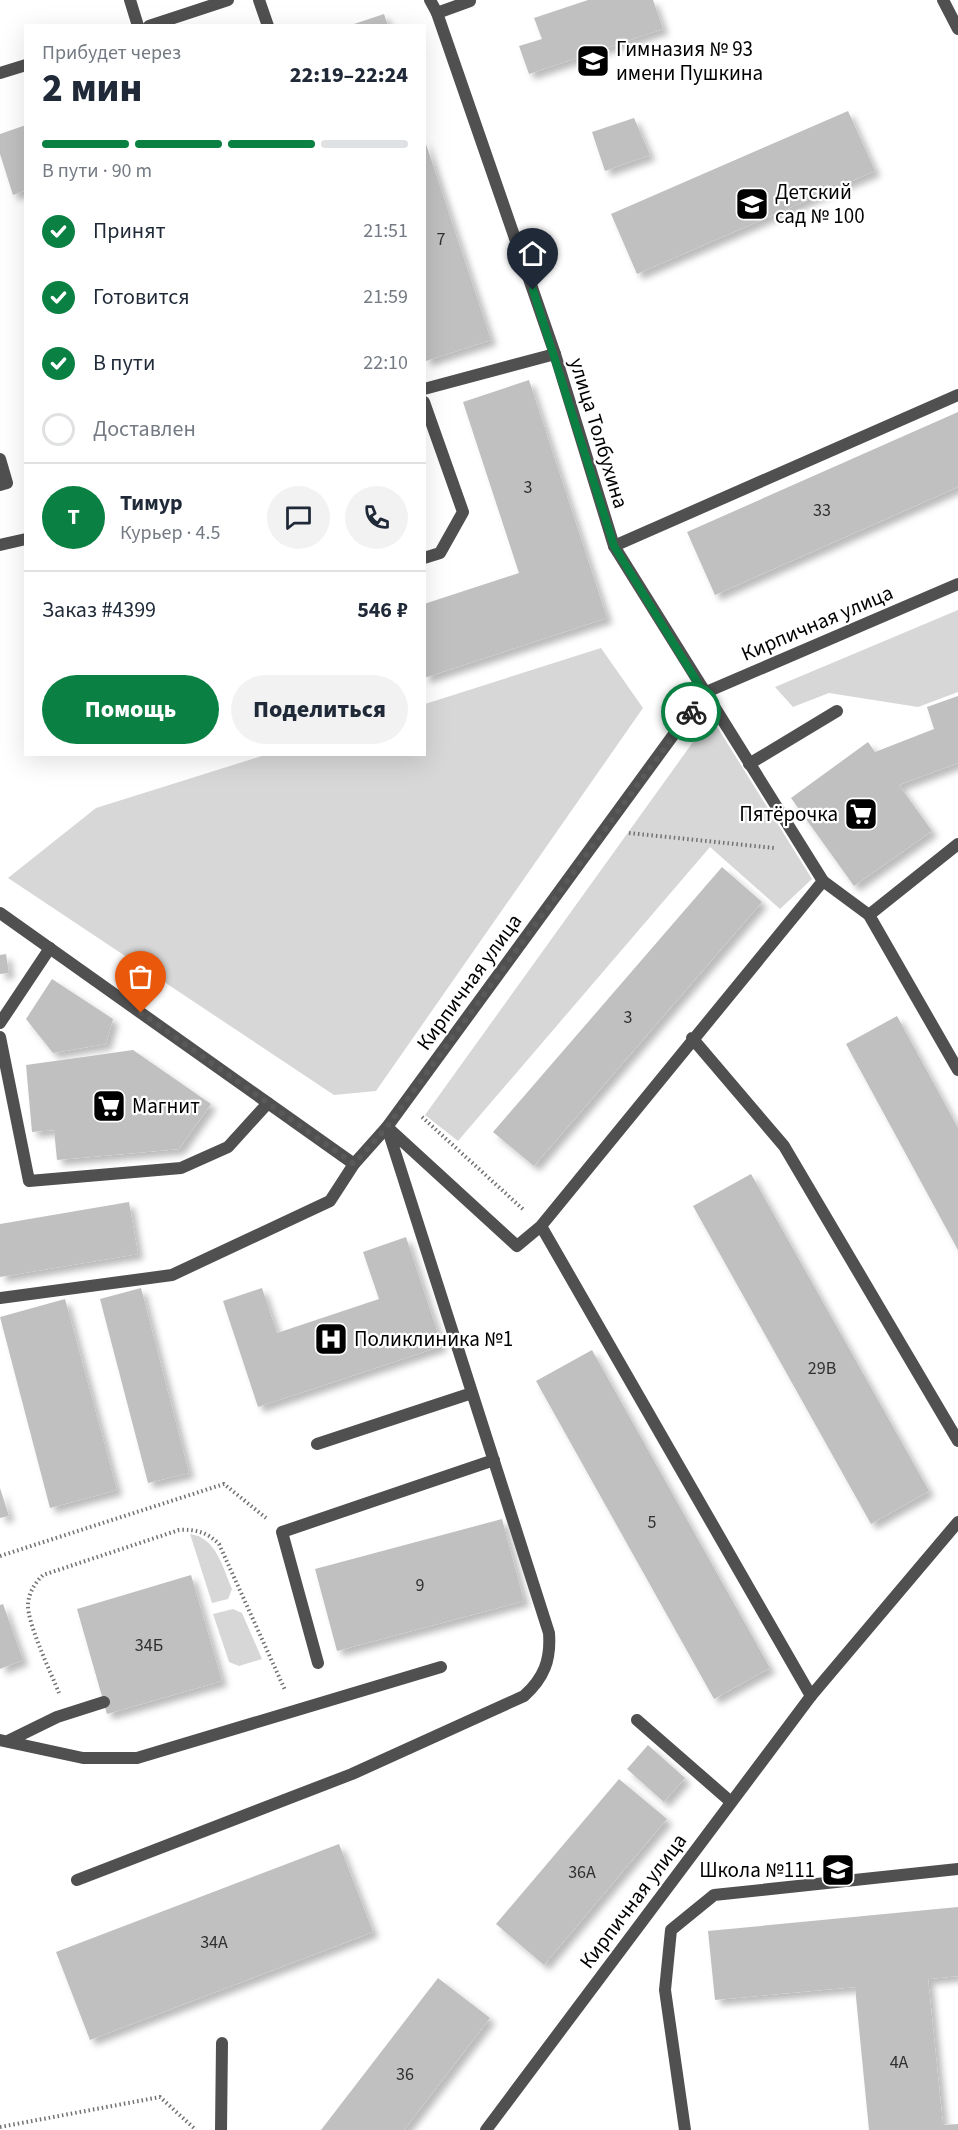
<!DOCTYPE html>
<html lang="ru">
<head>
<meta charset="utf-8">
<style>
  :root { --surface:#fff; --page:#f2f2f3; --text:#1f2937; --muted:#747a83; --line:#e0e1e3; --accent:#0b8043 }
  body { margin:0; font-family:"Source Sans 3",sans-serif; background:var(--page); color:var(--text); height:100vh; display:flex; flex-direction:column; font-size:22px; white-space:nowrap }
  * { box-sizing:border-box; margin:0 }
  p { font-size:20px; color:var(--muted) }
  .icon { flex:none; width:33px; height:33px; fill:none; stroke:currentColor; stroke-width:2; stroke-linecap:round; stroke-linejoin:round }
  .map { position:relative; flex:1; overflow:hidden }
  .sheet { position:absolute; left:24px; top:24px; width:402px; height:732px; display:flex; flex-direction:column; background:var(--surface); border-radius:0px; box-shadow:0 6px 24px #0002 }
  .sheet>* { flex:none }
  .pin { position:absolute; display:grid; place-items:center; width:51px; height:51px; color:#fff; margin:-62px -26px; border-radius:50% 50% 50% 0; rotate:-45deg; box-shadow:0 0 6px #0007 }
  .pin .icon { rotate:45deg }
  .courier { position:absolute; display:grid; place-items:center; width:60px; height:60px; margin:-30px; border:4px solid #0b8043; border-radius:50%; background:#fff; color:#222; box-shadow:0 2px 8px #0007 }
  .head em { font-style:normal; font-weight:800 }
  .head div { display:flex; flex-direction:column-reverse }
  .head { display:flex; align-items:center; justify-content:space-between; height:102px; padding:0 18px }
  h1 { font-size:39px; font-weight:800; line-height:45px }
  .bar { display:grid; grid-template-columns:repeat(4,1fr); gap:9px 6px; align-content:center; height:72px; padding:0 18px }
  .bar i { height:8px; border-radius:4px; background:var(--line) }
  .bar .selected { background:var(--accent) }
  .bar p { grid-column:span 4 }
  .line { display:flex; align-items:center; gap:15px; padding:0 18px; border-top:2px solid var(--line) }
  .line div { flex:1 }
  .round { display:grid; place-items:center; flex:none; width:63px; height:63px; border-radius:32px; background:var(--page) }
  ol { padding:0 18px; list-style:none }
  li { display:flex; align-items:center; gap:18px; height:66px }
  li p { margin-inline-start:auto }
  li .icon { padding:6px; border-radius:50%; background:var(--accent); color:#fff; stroke-width:4 }
  li:last-child { color:var(--muted) }
  li i { width:33px; height:33px; border:3px solid var(--line); border-radius:50% }
  .cta { display:flex; gap:12px; margin-top:auto; padding:12px 18px }
  .cta a { flex:1; height:69px; border-radius:36px; background:var(--accent); color:#fff; font-size:24px; font-weight:800; line-height:69px; text-align:center }
  .cta a+a { background:var(--page); color:var(--text) }
  .map>svg:first-child { display:block }
</style>
</head>
<body>
<div class="map">
<svg width="958" height="2130" viewBox="0 0 958 2130">
  <defs>
    <filter id="shadow"><feDropShadow dx="5.5" dy="5.5" stdDeviation="3" flood-color="#0004"/></filter>
  </defs>
  <rect width="100%" height="100%" fill="#fff"/>
  <!-- green -->
  <path fill="#d7d7d7" d="M 958,610 L 958,692 L 918,707 L 829,693 L 793,707 L 775,687 Z
    M 601,648 L 643,708 L 376,1091 L 334,1095 L 8,878 L 96,808 L 265,755 L 424,754 L 425,704 Z
    M 711,717 L 812,879 L 780,909 L 710,847 L 458,1141 L 425,1115 Z
    M 190,1534 C 216,1537 223,1568 232,1589 L 228,1599 L 212,1603 Z
    M 233,1609 L 242,1613 L 262,1659 L 239,1666 L 229,1662 L 213,1614 Z"/>
  <!-- building -->
  <path fill="#c0c0c0" filter="url(#shadow)" d="M 588,0 L 653,0 L 663,29 L 529,74 L 519,46 L 542,39 L 534,18 Z
    M 384,14 L 388,26 L 351,26 L 351,25 Z
    M 848,111 L 875,171 L 637,274 L 611,214 Z
    M 634,118 L 650,155 L 605,171 L 592,132 Z
    M 26,125 L 26,190 L 13,195 L 0,154 L 0,134 Z
    M 424,138 L 491,340 L 426,361 L 424,356 Z
    M 529,380 L 607,618 L 424,678 L 424,604 L 519,573 L 463,402 Z
    M 958,412 L 958,487 L 715,595 L 687,532 Z
    M 958,696 L 958,763 L 899,785 L 932,831 L 854,886 L 791,798 L 868,742 L 875,752 L 934,729 L 927,707 Z
    M 722,867 L 762,902 L 534,1166 L 493,1132 Z
    M 6,954 L 9,973 L 0,974 L 0,955 Z
    M 52,979 L 113,1019 L 106,1044 L 53,1053 L 26,1019 Z
    M 897,1016 L 958,1128 L 958,1250 L 846,1044 Z
    M 133,1050 L 211,1104 L 179,1149 L 57,1160 L 54,1130 L 32,1132 L 26,1065 Z
    M 751,1174 L 929,1491 L 871,1524 L 693,1206 Z
    M 129,1202 L 138,1254 L 0,1277 L 0,1224 Z
    M 406,1237 L 442,1346 L 258,1407 L 223,1301 L 262,1288 L 277,1333 L 379,1299 L 363,1252 Z
    M 141,1288 L 189,1473 L 148,1483 L 100,1299 Z
    M 65,1299 L 117,1490 L 50,1508 L 0,1317 Z
    M 592,1350 L 770,1668 L 714,1699 L 536,1381 Z
    M 0,1488 L 9,1516 L 0,1518 Z
    M 502,1519 L 524,1601 L 337,1651 L 315,1569 Z
    M 191,1575 L 222,1681 L 107,1714 L 77,1609 Z
    M 3,1604 L 23,1660 L 0,1669 L 0,1605 Z
    M 648,1745 L 685,1778 L 664,1802 L 627,1769 Z
    M 619,1779 L 667,1819 L 544,1965 L 496,1924 Z
    M 339,1844 L 373,1932 L 90,2040 L 56,1952 Z
    M 958,1907 L 958,1976 L 928,1979 L 943,2125 L 958,2124 L 958,2130 L 869,2130 L 855,1987 L 715,2000 L 708,1931 Z
    M 438,1978 L 490,2018 L 404,2130 L 321,2130 Z"/>
  <g fill="none" stroke-linecap="round" stroke-linejoin="round">
    <!-- path -->
    <path stroke="#727272" stroke-width="4" stroke-dasharray="1.5 3" stroke-linecap="butt" d="M 629,833 L 774,848
      M 422,1117 L 525,1211
      M 0,1556 L 224,1484 L 266,1518
      M 59,1693 C 51,1673 27,1623 28,1604 C 29,1592 35,1583 43,1575 L 179,1530 C 195,1529 207,1532 219,1544 L 285,1690
      M 0,2127 L 160,2097 L 196,2130"/>
    <!-- lane -->
    <path stroke="#505050" stroke-width="12" d="M 130,0 L 138,26
      M 259,0 L 268,26
      M 943,0 L 958,29
      M 437,13 L 470,1
      M 149,26 L 228,0
      M 0,73 L 26,65
      M 424,389 L 555,354
      M 424,402 L 463,512 L 440,553 L 424,558
      M 0,459 L 7,483 L 0,485
      M 0,545 L 26,539
      M 614,546 L 958,395
      M 749,764 L 837,711
      M 869,915 L 958,844
      M 0,1023 L 50,948
      M 0,1037 L 29,1181 L 181,1168 L 228,1147 L 268,1103
      M 692,1038 L 784,1146 L 958,1441
      M 387,1127 L 517,1246 L 541,1226 L 823,881
      M 541,1226 L 811,1696
      M 0,1298 L 172,1275 L 330,1201 L 354,1164
      M 317,1444 L 472,1393
      M 318,1663 L 282,1532 L 494,1460
      M 637,1720 L 731,1802
      M 0,1740 L 83,1758 L 137,1758 L 441,1667
      M 8,1741 L 57,1717 L 104,1702
      M 77,1880 L 352,1774 L 524,1696 C 544,1678 551,1660 549,1633 L 387,1127
      M 221,2130 L 222,2043
      M 685,2130 L 665,1990 L 671,1930 L 714,1895 L 958,1869"/>
    <!-- street -->
    <path stroke="#505050" stroke-width="12" d="M 430,0 L 437,13 L 555,354 L 614,546 L 823,881 L 869,915 L 958,1070
      M 0,913 L 354,1164 L 387,1127 L 704,693 L 958,584
      M 486,2130 L 811,1696 L 958,1522"/>
  </g>
  <g fill="none" stroke-linecap="round" stroke-linejoin="round">
    <!-- done -->
    <path stroke="#595959" stroke-width="6" stroke-dasharray="0 10.8" d="M 141,1013 L 354,1164 L 387,1127 L 691,712"/>
    <!-- route -->
    <path stroke="#0b8043" stroke-width="8" d="M 533,290 L 614,546 L 704,693 L 691,712"/>
  </g>
  <!-- icons -->
  <defs>
    <g id="school-square" transform="scale(1.725)"><rect x="-9" y="-9" width="18" height="18" rx="4" fill="#000" stroke="#fff"/><path d="M0-5L7-2L0 1L-7-2ZM-4 1L0 2.5L4 1V4Q0 6-4 4Z" fill="#fff"/></g>
    <g id="supermarket-square" transform="scale(1.725)"><rect x="-9" y="-9" width="18" height="18" rx="4" fill="#000" stroke="#fff"/><path d="M-6-5.5h2.5l.6 2H6L4.5 2H-2.5L-4.4-4H-6ZM-1.5 3.2a1.3 1.3 0 1 0 .1 0ZM3 3.2a1.3 1.3 0 1 0 .1 0Z" fill="#fff"/></g>
    <g id="hospital-square" transform="scale(1.725)"><rect x="-9" y="-9" width="18" height="18" rx="4" fill="#000" stroke="#fff"/><path d="M-5-5h3v3.5h4V-5h3V5h-3V1.5h-4V5h-3Z" fill="#fff"/></g>
  </defs>
  <g fill-rule="evenodd">
    <use href="#school-square" x="593" y="61"/>
    <use href="#school-square" x="752" y="204"/>
    <use href="#supermarket-square" x="861" y="814"/>
    <use href="#supermarket-square" x="109" y="1106"/>
    <use href="#hospital-square" x="331" y="1339"/>
    <use href="#school-square" x="838" y="1870"/>
  </g>
  <g text-anchor="middle" dominant-baseline="central" stroke-width="4.5" stroke-linejoin="round" paint-order="stroke">
    <!-- number labels -->
    <g font-size="18" fill="#303030">
      <text x="441" y="239">7</text>
      <text x="528" y="487">3</text>
      <text x="822" y="510">33</text>
      <text x="628" y="1017">3</text>
      <text x="822" y="1368">29В</text>
      <text x="652" y="1522">5</text>
      <text x="420" y="1585">9</text>
      <text x="149" y="1645">34Б</text>
      <text x="582" y="1872">36А</text>
      <text x="214" y="1942">34А</text>
      <text x="899" y="2062">4А</text>
      <text x="405" y="2074">36</text>
    </g>
    <!-- poi labels -->
    <g font-size="21" fill="#000" stroke="#fff" text-anchor="start">
      <text x="616" y="49">Гимназия № 93<tspan x="616" dy="24">имени Пушкина</tspan></text>
      <text x="775" y="192">Детский<tspan x="775" dy="24">сад № 100</tspan></text>
      <text x="838" y="814" text-anchor="end">Пятёрочка</text>
      <text x="132" y="1106">Магнит</text>
      <text x="354" y="1339">Поликлиника №1</text>
      <text x="815" y="1870" text-anchor="end">Школа №111</text>
    </g>
    <!-- street labels -->
    <g font-size="21" fill="#000" stroke="#fff">
      <text transform="translate(599 433) rotate(73)">улица Толбухина</text>
      <text transform="translate(817 623) rotate(-23)">Кирпичная улица</text>
      <text transform="translate(469 982) rotate(-54)">Кирпичная улица</text>
      <text transform="translate(633 1901) rotate(-53)">Кирпичная улица</text>
    </g>
  </g>
</svg>
<div class="pin" style="left:141px;top:1013px;background:#ea580c"><svg class="icon" aria-label="bag" viewBox="0 0 24 24"><path d="M5 8h14l-1 12H6zM9 8a3 3 0 0 1 6 0"/></svg></div>
<div class="pin" style="left:533px;top:290px;background:#1f2937"><svg class="icon" aria-label="home" viewBox="0 0 24 24"><path d="M3 11l9-7 9 7M6 9v11h12V9"/></svg></div>
<div class="courier" style="left:691px;top:712px"><svg class="icon" aria-label="bike" viewBox="0 0 24 24"><circle cx="6" cy="16" r="4"/><circle cx="18" cy="16" r="4"/><path d="M6 16l4-8h5l3 8M10 8l3 8H6M13 5h3"/></svg></div>
<section class="sheet">
<div class="head"><div><h1>2 мин</h1><p>Прибудет через</p></div><em>22:19–22:24</em></div>
<div class="bar"><i class="selected"></i><i class="selected"></i><i class="selected"></i><i></i><p>В пути · 90 m</p></div>
<ol>
<li><svg class="icon" aria-label="check" viewBox="0 0 24 24"><path d="M5 12l5 5 9-10"/></svg>Принят<p>21:51</p></li>
<li><svg class="icon" aria-label="check" viewBox="0 0 24 24"><path d="M5 12l5 5 9-10"/></svg>Готовится<p>21:59</p></li>
<li><svg class="icon" aria-label="check" viewBox="0 0 24 24"><path d="M5 12l5 5 9-10"/></svg>В пути<p>22:10</p></li>
<li><i></i>Доставлен</li>
</ol>
<div class="line" style="height:108px"><b class="round" style="background:var(--accent);color:#fff">Т</b><div><b>Тимур</b><p>Курьер · 4.5</p></div><a class="round"><svg class="icon" aria-label="chat" viewBox="0 0 24 24"><path d="M4 5h16v11H9l-5 4z"/></svg></a><a class="round"><svg class="icon" aria-label="phone" viewBox="0 0 24 24"><path d="M5 4h4l2 5-3 2q2 4 5 5l2-3 5 2v4C11 20 4 13 5 4z"/></svg></a></div>
<div class="line" style="height:78px"><div>Заказ #4399</div><b>546 ₽</b></div>
<div class="cta"><a>Помощь</a><a>Поделиться</a></div>
</section>
</div>
</body>
</html>
